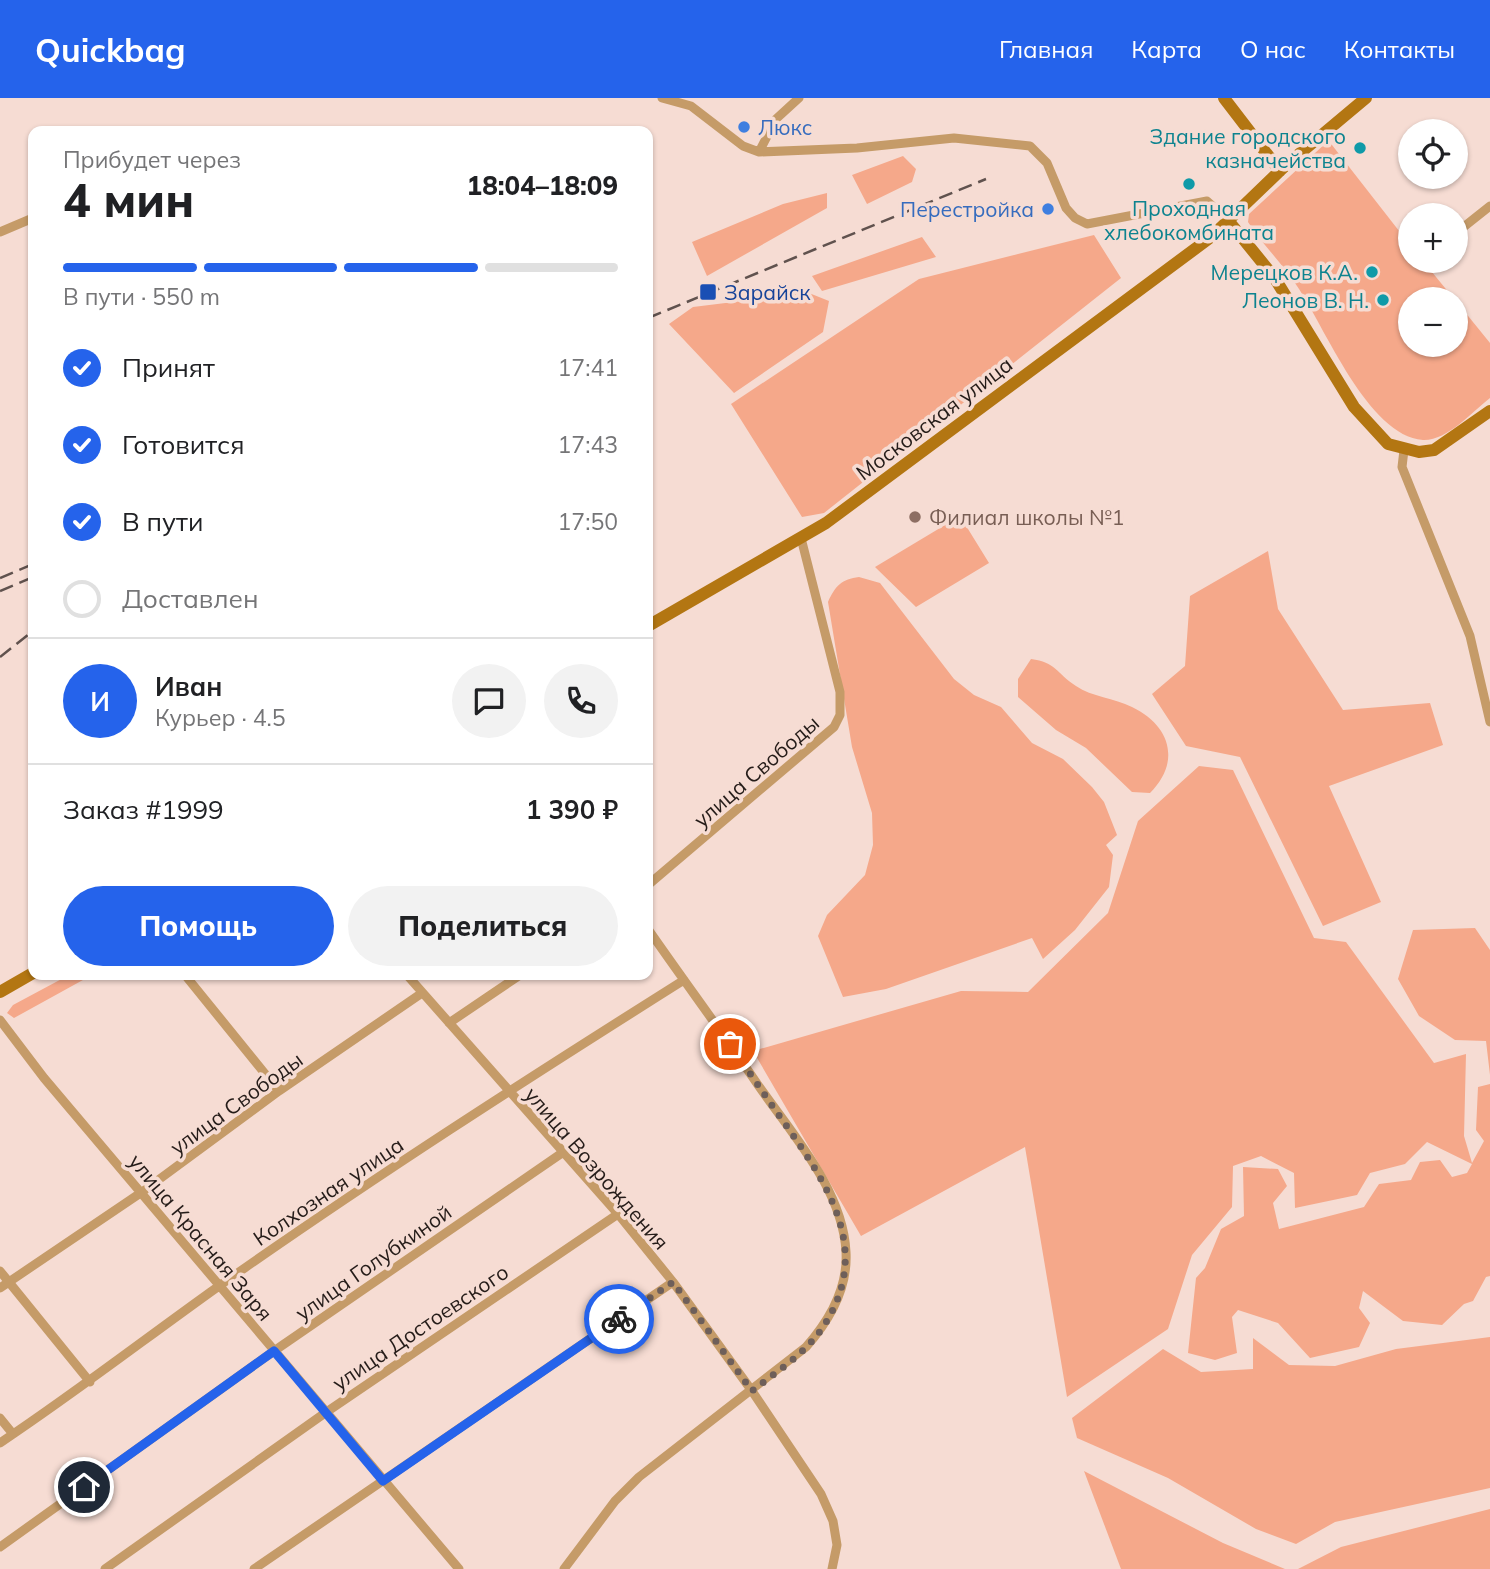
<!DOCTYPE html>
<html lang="ru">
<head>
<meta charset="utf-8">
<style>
  :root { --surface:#fff; --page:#f2f2f2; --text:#202124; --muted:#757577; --line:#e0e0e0; --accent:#2563eb }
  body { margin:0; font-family:Mulish,sans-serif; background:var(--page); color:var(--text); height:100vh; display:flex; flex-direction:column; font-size:26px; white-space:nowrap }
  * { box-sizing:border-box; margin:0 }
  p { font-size:23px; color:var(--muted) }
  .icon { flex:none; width:38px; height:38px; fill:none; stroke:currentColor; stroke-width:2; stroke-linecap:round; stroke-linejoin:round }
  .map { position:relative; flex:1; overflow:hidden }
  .side { position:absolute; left:28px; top:28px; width:625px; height:854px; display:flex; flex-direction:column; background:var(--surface); border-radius:14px; box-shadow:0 2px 5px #0004 }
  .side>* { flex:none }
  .tools { position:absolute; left:1398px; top:21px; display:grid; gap:14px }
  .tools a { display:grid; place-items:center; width:70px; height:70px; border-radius:50%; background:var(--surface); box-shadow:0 2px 5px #0004; font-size:35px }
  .pin { position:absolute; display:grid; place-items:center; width:60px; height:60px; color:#fff; margin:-30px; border:4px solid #fff; border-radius:50%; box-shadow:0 2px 7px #0007 }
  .courier { position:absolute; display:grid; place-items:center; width:70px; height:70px; margin:-35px; border:5px solid #2563eb; border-radius:50%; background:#fff; color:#222; box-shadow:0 2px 9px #0007 }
  .head em { font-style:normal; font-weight:800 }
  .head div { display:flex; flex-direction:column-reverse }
  .head { display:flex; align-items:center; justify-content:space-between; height:119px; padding:0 35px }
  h1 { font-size:46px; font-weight:800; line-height:52px }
  .bar { display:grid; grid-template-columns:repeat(4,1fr); gap:10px 7px; align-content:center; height:84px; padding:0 35px }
  .bar i { height:9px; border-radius:5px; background:var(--line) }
  .bar .selected { background:var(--accent) }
  .bar p { grid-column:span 4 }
  .line { display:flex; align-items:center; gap:18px; padding:0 35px; border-top:2px solid var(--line) }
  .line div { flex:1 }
  .round { display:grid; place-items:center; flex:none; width:74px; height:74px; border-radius:37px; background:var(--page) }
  ol { padding:0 35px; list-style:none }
  li { display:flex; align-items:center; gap:21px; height:77px }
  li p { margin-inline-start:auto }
  li .icon { padding:7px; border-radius:50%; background:var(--accent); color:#fff; stroke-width:4 }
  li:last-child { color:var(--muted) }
  li i { width:38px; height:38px; border:4px solid var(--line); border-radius:50% }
  .cta { display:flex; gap:14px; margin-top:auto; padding:14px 35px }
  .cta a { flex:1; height:80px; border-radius:42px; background:var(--accent); color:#fff; font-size:28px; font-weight:800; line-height:80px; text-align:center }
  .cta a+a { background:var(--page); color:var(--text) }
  header { display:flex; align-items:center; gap:42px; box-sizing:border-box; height:98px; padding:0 35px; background:var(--accent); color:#fff }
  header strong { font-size:33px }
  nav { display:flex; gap:38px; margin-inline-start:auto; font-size:24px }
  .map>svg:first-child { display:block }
</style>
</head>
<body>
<header>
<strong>Quickbag</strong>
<nav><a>Главная</a><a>Карта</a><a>О нас</a><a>Контакты</a></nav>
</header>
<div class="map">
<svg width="1490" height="1471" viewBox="0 0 1490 1471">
  <rect width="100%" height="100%" fill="#f6dcd3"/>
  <!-- green -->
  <path fill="#f5a88a" d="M 1327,44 L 1332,47 L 1410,147 L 1410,163 L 1423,163 L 1454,201 L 1410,201 L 1410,247 L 1456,247 L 1456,203 L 1490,245 L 1490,300 C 1472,314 1447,343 1423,342 C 1368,338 1325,229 1297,188 C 1282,165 1262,146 1248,124 L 1249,116 Z
    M 903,58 L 916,71 L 912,84 L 867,106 L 852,77 Z
    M 827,95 L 827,110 L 707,178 L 692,144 L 783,106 Z
    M 1094,137 L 1121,180 L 824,415 L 802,419 L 731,306 L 919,181 Z
    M 922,139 L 936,159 L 822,193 L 812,178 Z
    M 787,192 L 809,195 L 829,203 L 823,234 L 734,295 L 669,226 L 693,209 L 765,200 Z
    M 960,418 L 989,465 L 916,509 L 875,469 Z
    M 1268,453 L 1278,511 L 1343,612 L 1430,605 L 1443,647 L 1329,688 L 1381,804 L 1323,828 L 1240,659 L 1186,648 L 1152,596 L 1185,568 L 1190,498 Z
    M 859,479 L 880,485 L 954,581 L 974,597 L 1001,609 L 1032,645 L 1063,661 L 1092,689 L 1104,704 L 1117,737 L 1106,747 L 1113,757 L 1109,789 L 1075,832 L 1043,861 L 1032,840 L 886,891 L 843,899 L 818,838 L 827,817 L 865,777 L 873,747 L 872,715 L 852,649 L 828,504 C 835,488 842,481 859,479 Z
    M 1031,561 C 1056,564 1056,575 1076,588 C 1092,599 1114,600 1132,609 C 1171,628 1181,664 1150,695 L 1132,694 L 1086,650 L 1056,632 L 1018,599 L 1018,581 Z
    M 1199,668 L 1233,672 L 1314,840 L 1346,844 L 1434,965 L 1466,956 L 1464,1038 L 1472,1065 L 1484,1043 L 1476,1032 L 1478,989 L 1490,986 L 1490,1178 L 1486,1179 L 1473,1203 L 1464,1206 L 1442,1227 L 1403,1223 L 1363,1193 L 1359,1210 L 1370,1225 L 1359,1249 L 1310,1260 L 1278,1225 L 1238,1212 L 1232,1219 L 1237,1255 L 1215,1262 L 1188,1255 L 1196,1180 L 1205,1170 L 1221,1131 L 1244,1118 L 1243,1069 L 1278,1071 L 1287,1088 L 1273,1105 L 1279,1131 L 1364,1109 L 1379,1086 L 1411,1082 L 1420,1064 L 1440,1062 L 1452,1079 L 1467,1075 L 1472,1066 L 1427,1044 L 1405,1066 L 1370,1075 L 1357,1097 L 1295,1110 L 1294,1075 L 1261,1058 L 1233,1068 L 1232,1109 L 1192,1157 L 1168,1231 L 1067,1299 L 1025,1049 L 861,1138 L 753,953 L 961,893 L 1028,894 L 1108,815 L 1138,723 Z
    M 1475,830 L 1490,852 L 1490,977 L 1486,943 L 1455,942 L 1419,918 L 1398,881 L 1413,832 Z
    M 69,877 L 92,877 L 14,920 L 7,915 L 13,907 Z
    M 1490,1239 L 1490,1390 L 1335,1424 L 1296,1446 L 1256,1431 L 1168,1380 L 1077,1340 L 1072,1320 L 1163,1251 L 1201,1274 L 1253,1271 L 1253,1240 L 1289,1267 L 1335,1268 L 1396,1251 Z
    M 1084,1373 L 1223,1445 L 1285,1471 L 1121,1471 Z
    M 1490,1411 L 1490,1471 L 1298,1471 L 1341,1449 Z"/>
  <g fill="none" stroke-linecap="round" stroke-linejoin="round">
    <!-- street -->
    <path stroke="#c59b68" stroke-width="9" d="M 662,0 L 691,8 L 743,48 L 759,54 L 857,50 L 954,40 L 1030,48 L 1047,65 L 1066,110 L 1075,120 L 1087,126 L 1207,103 L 1227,121
      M 759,54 L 776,21 L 799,0
      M 0,134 L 33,120
      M 1456,135 L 1490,108
      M 1404,352 L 1402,369 L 1470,538 L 1490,624
      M 648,787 L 834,629 L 840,617 L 840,594 L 801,440
      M 185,877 L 279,993
      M 407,877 L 618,1116 L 673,1184 L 752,1293 L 821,1396 L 833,1423 L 837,1447 L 832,1471
      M 0,922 L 44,980 L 459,1471
      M 449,925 L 520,877
      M 0,1173 L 90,1284
      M 0,1190 L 142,1094 L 279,993 L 422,895
      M 0,1320 L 13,1336
      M 0,1345 C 75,1295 146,1240 219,1188 C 371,1081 527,981 684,882
      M 0,1449 L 274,1253 L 562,1055
      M 105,1471 L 325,1315 L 618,1116
      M 254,1471 L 673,1184
      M 564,1471 L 615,1403 L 639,1379 L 806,1249 C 829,1223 848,1190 846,1154 C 843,1092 792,1036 758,987 C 722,934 684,883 648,831"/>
    <!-- secondary -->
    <path stroke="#b37612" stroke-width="12" d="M 1224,0 L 1280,73
      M 1227,121 L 1274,179 L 1354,309 L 1388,346 L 1419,354 L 1434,352 L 1490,313
      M 648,528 L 826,425 L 1211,139 L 1286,67 L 1366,0
      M 0,894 L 33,875"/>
    <!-- rail -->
    <path stroke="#60524e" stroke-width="2.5" stroke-dasharray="14 7" stroke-linecap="butt" d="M 648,220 L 986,81
      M 0,480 L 33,466
      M 0,493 L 33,479
      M 0,559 L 33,533"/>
  </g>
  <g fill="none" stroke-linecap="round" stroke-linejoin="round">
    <!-- done -->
    <path stroke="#6e5f5a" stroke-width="7" stroke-dasharray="0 12.6" d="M 619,1221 L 673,1184 L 752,1293 C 776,1274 805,1256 823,1229 C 872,1155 831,1092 788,1030 C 768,1002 749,974 730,946"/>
    <!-- route -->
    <path stroke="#2563eb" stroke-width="9" d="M 84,1389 L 274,1253 L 383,1383 L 619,1221"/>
  </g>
  <!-- markers -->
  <g fill="#3f7fe0" stroke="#f6dcd3" stroke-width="2.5">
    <circle cx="744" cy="29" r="7"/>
    <circle cx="1048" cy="111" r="7"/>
  </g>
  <g fill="#0f9aa8" stroke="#f6dcd3" stroke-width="2.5">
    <circle cx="1360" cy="50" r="7"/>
    <circle cx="1189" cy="86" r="7"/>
    <circle cx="1372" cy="174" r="7"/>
    <circle cx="1383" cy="202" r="7"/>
  </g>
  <rect fill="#1a4fb4" stroke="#f6dcd3" stroke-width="2.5" x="699" y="185" width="18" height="18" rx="3.5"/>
  <circle fill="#8d6e63" stroke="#f6dcd3" stroke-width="2.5" cx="915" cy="419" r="7"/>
  <g text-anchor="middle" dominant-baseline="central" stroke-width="7" stroke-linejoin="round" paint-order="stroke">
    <!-- shop labels -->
    <g font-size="21" fill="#366cbe" stroke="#f6dcd3" text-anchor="start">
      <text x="758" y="29">Люкс</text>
      <text x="1034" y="111" text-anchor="end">Перестройка</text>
    </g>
    <!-- culture labels -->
    <g font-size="21" fill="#0d838f" stroke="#f6dcd3" text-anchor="end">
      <text x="1346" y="38">Здание городского<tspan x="1346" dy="24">казначейства</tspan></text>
      <text x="1189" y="110" text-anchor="middle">Проходная<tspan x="1189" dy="24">хлебокомбината</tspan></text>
      <text x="1358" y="174">Мерецков К.А.</text>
      <text x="1369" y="202">Леонов В. Н.</text>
    </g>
    <!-- transit labels -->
    <g font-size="21" fill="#164399" stroke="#f6dcd3" text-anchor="start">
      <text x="724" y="194">Зарайск</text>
    </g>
    <!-- street labels -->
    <g font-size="21" fill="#251c19" stroke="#f6dcd3">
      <text transform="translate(934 320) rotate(-37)">Московская улица</text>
      <text transform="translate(756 673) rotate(-41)">улица Свободы</text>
      <text transform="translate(236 1005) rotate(-36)">улица Свободы</text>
      <text transform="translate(597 1070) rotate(49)">улица Возрождения</text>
      <text transform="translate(328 1093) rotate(-34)">Колхозная улица</text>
      <text transform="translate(201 1139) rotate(50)">улица Красная Заря</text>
      <text transform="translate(373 1164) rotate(-35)">улица Голубкиной</text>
      <text transform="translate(420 1229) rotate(-34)">улица Достоевского</text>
    </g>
    <!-- education labels -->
    <g font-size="21" fill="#785e54" stroke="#f6dcd3" text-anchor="start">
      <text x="929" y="419">Филиал школы №1</text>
    </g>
  </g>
</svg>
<div class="tools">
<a><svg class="icon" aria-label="locate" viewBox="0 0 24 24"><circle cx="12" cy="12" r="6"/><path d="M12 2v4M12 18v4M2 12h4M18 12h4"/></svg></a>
<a>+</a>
<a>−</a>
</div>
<div class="pin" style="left:730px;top:946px;background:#ea580c"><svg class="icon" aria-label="bag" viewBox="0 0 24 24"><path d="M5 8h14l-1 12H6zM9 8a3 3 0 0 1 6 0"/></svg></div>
<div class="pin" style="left:84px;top:1389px;background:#1f2937"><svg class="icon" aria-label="home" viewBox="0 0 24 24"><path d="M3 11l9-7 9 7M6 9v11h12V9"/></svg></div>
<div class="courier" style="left:619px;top:1221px"><svg class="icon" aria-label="bike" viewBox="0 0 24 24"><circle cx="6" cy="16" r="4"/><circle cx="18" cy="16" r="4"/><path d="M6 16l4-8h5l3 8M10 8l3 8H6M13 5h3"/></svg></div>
<section class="side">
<div class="head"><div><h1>4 мин</h1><p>Прибудет через</p></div><em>18:04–18:09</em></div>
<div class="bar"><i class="selected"></i><i class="selected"></i><i class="selected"></i><i></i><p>В пути · 550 m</p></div>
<ol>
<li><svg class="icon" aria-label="check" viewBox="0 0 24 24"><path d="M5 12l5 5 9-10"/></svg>Принят<p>17:41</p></li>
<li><svg class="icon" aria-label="check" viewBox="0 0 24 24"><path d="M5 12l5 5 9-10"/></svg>Готовится<p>17:43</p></li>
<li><svg class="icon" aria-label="check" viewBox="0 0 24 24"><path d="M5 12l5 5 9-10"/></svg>В пути<p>17:50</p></li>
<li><i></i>Доставлен</li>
</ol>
<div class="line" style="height:126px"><b class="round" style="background:var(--accent);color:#fff">И</b><div><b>Иван</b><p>Курьер · 4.5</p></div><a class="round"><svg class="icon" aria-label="chat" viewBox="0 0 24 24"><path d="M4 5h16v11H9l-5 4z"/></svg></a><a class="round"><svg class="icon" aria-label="phone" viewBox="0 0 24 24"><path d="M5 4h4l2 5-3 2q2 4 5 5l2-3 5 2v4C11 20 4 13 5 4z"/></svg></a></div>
<div class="line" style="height:91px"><div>Заказ #1999</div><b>1 390 ₽</b></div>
<div class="cta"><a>Помощь</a><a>Поделиться</a></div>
</section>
</div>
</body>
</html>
